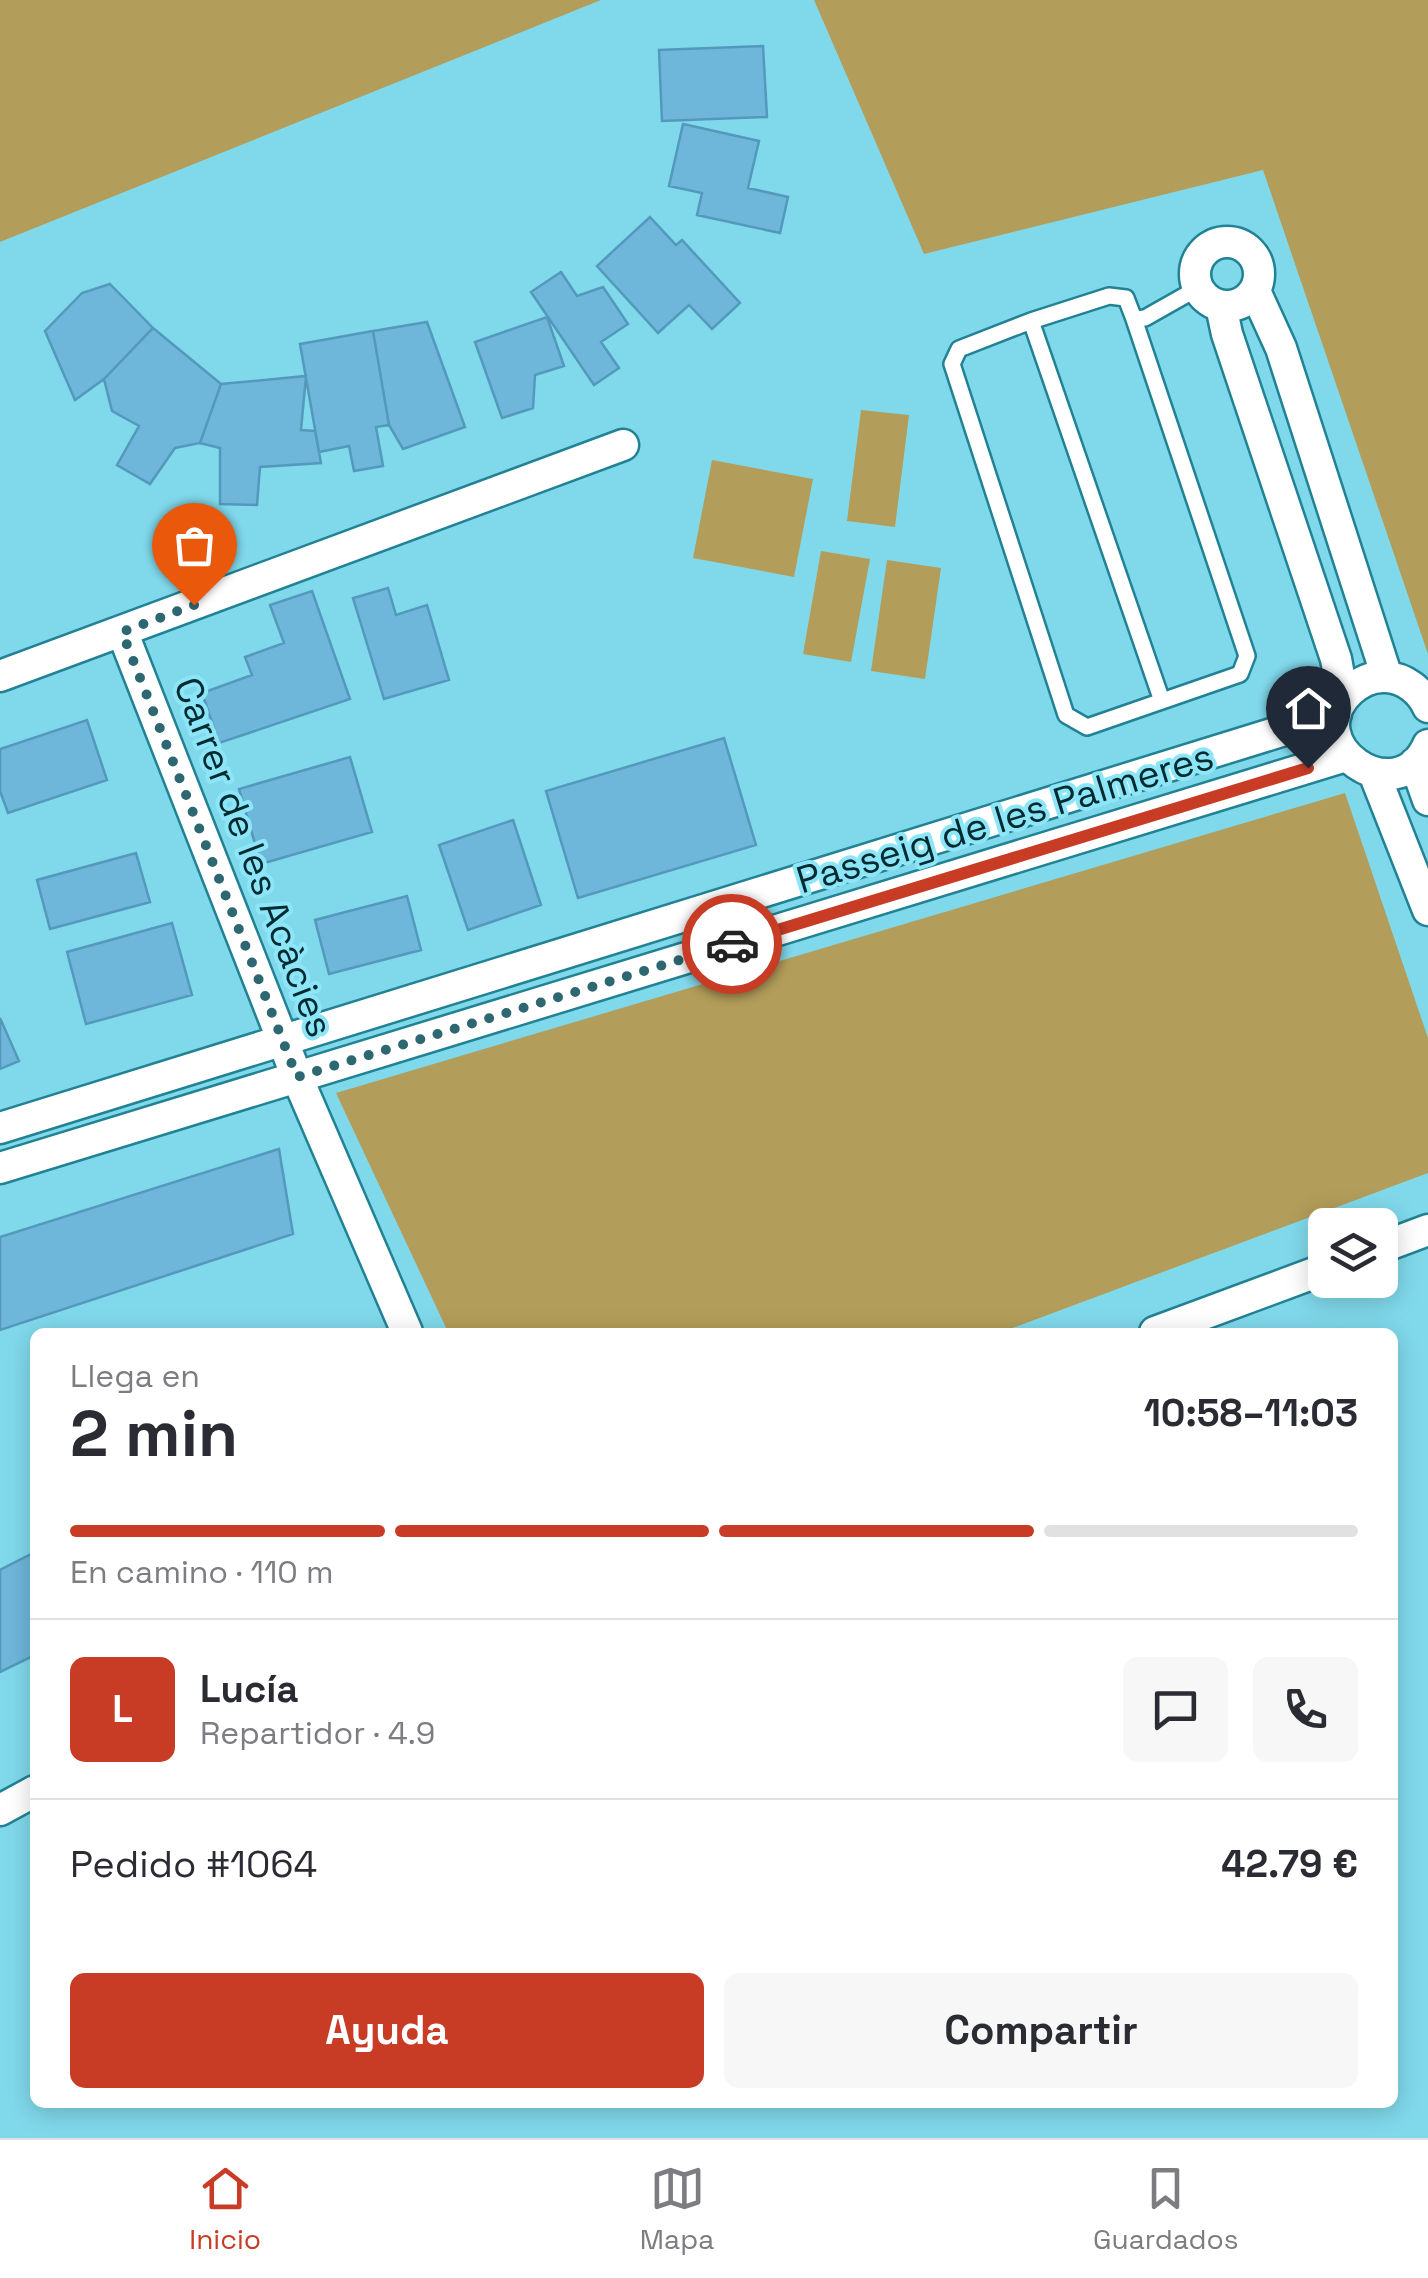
<!DOCTYPE html>
<html lang="es">
<head>
<meta charset="utf-8">
<style>
  :root { --surface:#fff; --page:#f7f7f7; --text:#2b2b33; --muted:#7c7c81; --line:#e1e1e2; --accent:#c83c26 }
  body { margin:0; font-family:"Space Grotesk",sans-serif; background:var(--page); color:var(--text); height:100vh; display:flex; flex-direction:column; font-size:38px; white-space:nowrap }
  * { box-sizing:border-box; margin:0 }
  p { font-size:32px; color:var(--muted) }
  .icon { flex:none; width:55px; height:55px; fill:none; stroke:currentColor; stroke-width:2; stroke-linecap:round; stroke-linejoin:round }
  .map { position:relative; flex:1; overflow:hidden }
  .side { position:absolute; left:30px; top:1328px; width:1368px; height:780px; display:flex; flex-direction:column; background:var(--surface); border-radius:15px; box-shadow:0 5px 25px #0003 }
  .side>* { flex:none }
  .buttons { position:absolute; left:1308px; top:1208px; display:grid; gap:20px }
  .buttons a { display:grid; place-items:center; width:90px; height:90px; border-radius:15px; background:var(--surface); box-shadow:0 5px 25px #0003; font-size:50px }
  .pin { position:absolute; display:grid; place-items:center; width:85px; height:85px; color:#fff; margin:-102px -42px; border-radius:50% 50% 50% 0; rotate:-45deg; box-shadow:0 0 10px #0007 }
  .pin .icon { rotate:45deg }
  .courier { position:absolute; display:grid; place-items:center; width:100px; height:100px; margin:-50px; border:8px solid #c83c26; border-radius:50%; background:#fff; color:#222; box-shadow:0 2px 12px #0007 }
  .summary em { font-style:normal; font-weight:600 }
  .summary div { display:flex; flex-direction:column-reverse }
  .summary { display:flex; align-items:center; justify-content:space-between; height:170px; padding:0 40px }
  h1 { font-size:65px; font-weight:600; line-height:75px }
  .bar { display:grid; grid-template-columns:repeat(4,1fr); gap:15px 10px; align-content:center; height:120px; padding:0 40px }
  .bar i { height:12px; border-radius:8px; background:var(--line) }
  .bar .current { background:var(--accent) }
  .bar p { grid-column:span 4 }
  .line { display:flex; align-items:center; gap:25px; padding:0 40px; border-top:2px solid var(--line) }
  .line div { flex:1 }
  .round { display:grid; place-items:center; flex:none; width:105px; height:105px; border-radius:15px; background:var(--page) }
  .action { display:flex; gap:20px; margin-top:auto; padding:20px 40px }
  .action a { flex:1; height:115px; border-radius:15px; background:var(--accent); color:#fff; font-size:40px; font-weight:600; line-height:115px; text-align:center }
  .action a+a { background:var(--page); color:var(--text) }
  .tabs { display:flex; justify-content:space-around; align-items:center; height:140px; border-top:2px solid var(--line); background:var(--surface); font-size:28px; color:var(--muted) }
  .tabs a { display:grid; justify-items:center; gap:5px }
  .tabs .current { color:var(--accent) }
  .map>svg:first-child { display:block }
</style>
</head>
<body>
<div class="map">
<svg width="1428" height="2138" viewBox="0 0 1428 2138">
  <rect width="100%" height="100%" fill="#80d9eb"/>
  <!-- green -->
  <path fill="#b39d5a" d="M 0,0 L 601,0 L 0,242 Z
    M 814,0 L 1428,0 L 1428,654 L 1263,170 L 924,254 Z
    M 861,410 L 909,415 L 895,527 L 847,521 Z
    M 712,460 L 813,479 L 794,577 L 693,558 Z
    M 821,551 L 870,559 L 851,662 L 803,654 Z
    M 887,560 L 941,568 L 925,679 L 871,671 Z
    M 1345,793 L 1428,1038 L 1428,1173 L 1002,1332 L 448,1332 L 336,1093 Z"/>
  <!-- building -->
  <path fill="#6fb6db" stroke="#5299bc" stroke-width="2.5" d="M 763,46 L 767,117 L 662,121 L 659,50 Z
    M 683,124 L 759,141 L 748,188 L 788,197 L 780,233 L 697,215 L 702,193 L 669,186 Z
    M 650,217 L 676,245 L 682,240 L 740,303 L 712,329 L 689,305 L 658,333 L 597,266 Z
    M 561,272 L 577,296 L 603,287 L 628,324 L 601,342 L 619,368 L 594,385 L 531,292 Z
    M 110,284 L 153,328 L 104,379 L 75,400 L 45,331 L 82,293 Z
    M 547,317 L 564,366 L 535,375 L 533,408 L 502,418 L 475,342 Z
    M 427,322 L 465,427 L 403,449 L 389,425 L 373,331 Z
    M 153,328 L 221,384 L 200,443 L 175,448 L 150,484 L 117,465 L 139,426 L 112,411 L 104,379 Z
    M 373,331 L 389,425 L 376,427 L 383,466 L 354,471 L 349,446 L 319,452 L 300,344 Z
    M 306,376 L 301,430 L 315,431 L 321,463 L 260,467 L 257,505 L 220,504 L 220,448 L 200,443 L 221,384 Z
    M 388,588 L 396,615 L 427,605 L 449,680 L 384,699 L 353,598 Z
    M 312,591 L 350,699 L 219,743 L 202,693 L 252,675 L 245,657 L 284,643 L 270,605 Z
    M 87,720 L 107,780 L 8,813 L 0,791 L 0,749 Z
    M 724,738 L 756,845 L 578,898 L 546,791 Z
    M 350,757 L 372,832 L 261,864 L 239,789 Z
    M 513,820 L 541,905 L 468,930 L 439,845 Z
    M 136,853 L 150,902 L 50,929 L 37,880 Z
    M 407,896 L 421,950 L 329,974 L 315,920 Z
    M 172,923 L 192,995 L 86,1024 L 67,952 Z
    M 0,1018 L 19,1061 L 0,1069 Z
    M 279,1149 L 293,1234 L 0,1330 L 0,1237 Z
    M 35,1552 L 35,1655 L 0,1672 L 0,1570 Z"/>
  <g fill="none" stroke-linecap="round" stroke-linejoin="round">
    <!-- service casing -->
    <g stroke="#218293" stroke-width="20">
      <path id="service" d="M 1134,319 L 1126,298 L 1109,296 L 1031,321 L 959,349 L 952,364 L 1066,715 L 1087,727 L 1240,674 L 1247,656 L 1134,319 L 1145,318 L 1198,288
        M 1031,321 L 1162,701"/>
    </g>
    <!-- minor casing -->
    <g stroke="#218293" stroke-width="35">
      <path id="minor" d="M1195 274a32 32 0 1 1 64 0a32 32 0 1 1-64 0Z
        M 1255,291 L 1281,348 L 1387,677
        M 1221,306 L 1227,334 L 1336,659 L 1343,698
        M 122,631 L 297,1077 L 407,1332
        M 0,676 L 623,445
        M 1428,707 C 1421,691 1405,678 1386,677 C 1373,676 1360,682 1350,691 C 1295,743 1397,815 1428,745
        M 1415,763 L 1428,800
        M 1374,773 L 1428,910
        M 0,1128 L 1336,714
        M 0,1168 L 1346,756
        M 1380,1248 L 1428,1230
        M 1155,1332 L 1325,1269
        M 0,1810 L 35,1791"/>
    </g>
    <!-- service -->
    <use href="#service" stroke="#fff" stroke-width="15"/>
    <!-- minor -->
    <use href="#minor" stroke="#fff" stroke-width="30"/>
  </g>
  <g fill="none" stroke-linecap="round" stroke-linejoin="round">
    <!-- done -->
    <path stroke="#2d6772" stroke-width="10" stroke-dasharray="0 18" d="M 194,605 L 122,632 L 297,1077 L 732,944"/>
    <!-- route -->
    <path stroke="#c83c26" stroke-width="12" d="M 732,944 L 1308,768"/>
  </g>
  <g text-anchor="middle" dominant-baseline="central" stroke-width="8" stroke-linejoin="round" paint-order="stroke">
    <!-- street labels -->
    <g font-size="38" fill="#012a31" stroke="#8de6f8">
      <text transform="translate(1005 818) rotate(-17)">Passeig de les Palmeres</text>
      <text transform="translate(254 857) rotate(69)">Carrer de les Acàcies</text>
    </g>
  </g>
</svg>
<div class="buttons">
<a><svg class="icon" aria-label="layers" viewBox="0 0 24 24"><path d="M12 4l9 5-9 5-9-5zM3 14l9 5 9-5"/></svg></a>
</div>
<div class="pin" style="left:194px;top:605px;background:#ea580c"><svg class="icon" aria-label="bag" viewBox="0 0 24 24"><path d="M5 8h14l-1 12H6zM9 8a3 3 0 0 1 6 0"/></svg></div>
<div class="pin" style="left:1308px;top:768px;background:#1f2937"><svg class="icon" aria-label="home" viewBox="0 0 24 24"><path d="M3 11l9-7 9 7M6 9v11h12V9"/></svg></div>
<div class="courier" style="left:732px;top:944px"><svg class="icon" aria-label="car" viewBox="0 0 24 24"><path d="M5 17H2v-5l4-1 3-4h7l3 4 3 1v5h-3M9 17h6M6 11h13"/><circle cx="7" cy="17" r="2"/><circle cx="17" cy="17" r="2"/></svg></div>
<section class="side">
<div class="summary"><div><h1>2 min</h1><p>Llega en</p></div><em>10:58–11:03</em></div>
<div class="bar"><i class="current"></i><i class="current"></i><i class="current"></i><i></i><p>En camino · 110 m</p></div>
<div class="line" style="height:180px"><b class="round" style="background:var(--accent);color:#fff">L</b><div><b>Lucía</b><p>Repartidor · 4.9</p></div><a class="round"><svg class="icon" aria-label="chat" viewBox="0 0 24 24"><path d="M4 5h16v11H9l-5 4z"/></svg></a><a class="round"><svg class="icon" aria-label="phone" viewBox="0 0 24 24"><path d="M5 4h4l2 5-3 2q2 4 5 5l2-3 5 2v4C11 20 4 13 5 4z"/></svg></a></div>
<div class="line" style="height:130px"><div>Pedido #1064</div><b>42.79 €</b></div>
<div class="action"><a>Ayuda</a><a>Compartir</a></div>
</section>
</div>
<nav class="tabs">
<a class="current"><svg class="icon" aria-label="home" viewBox="0 0 24 24"><path d="M3 11l9-7 9 7M6 9v11h12V9"/></svg>Inicio</a>
<a><svg class="icon" aria-label="map" viewBox="0 0 24 24"><path d="M3 6l6-2 6 2 6-2v14l-6 2-6-2-6 2zM9 4v14M15 6v14"/></svg>Mapa</a>
<a><svg class="icon" aria-label="saved" viewBox="0 0 24 24"><path d="M7 4h10v16l-5-4-5 4z"/></svg>Guardados</a>
</nav>
</body>
</html>
